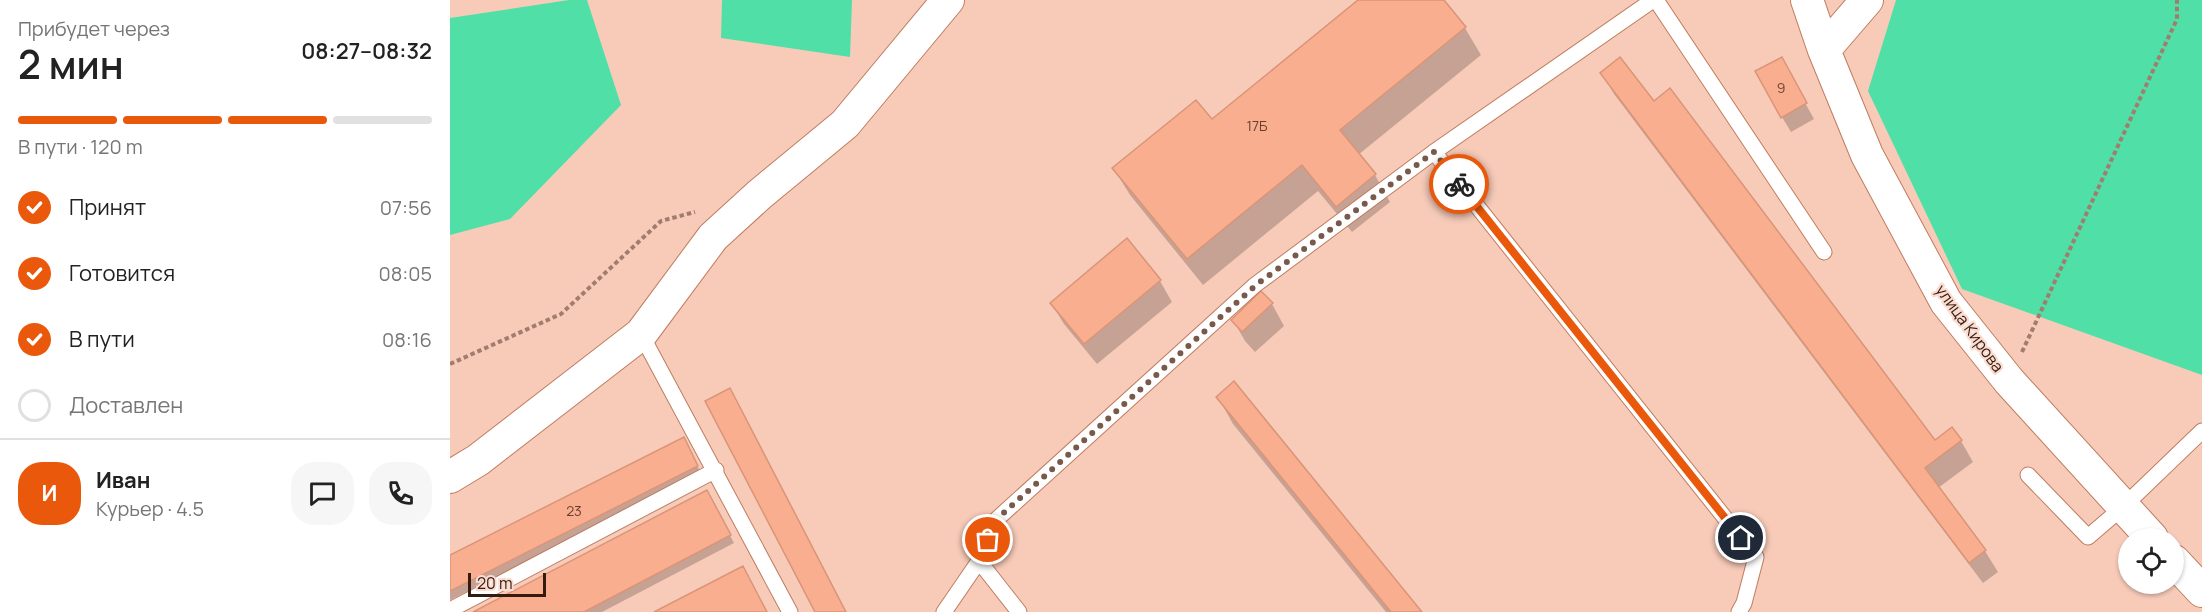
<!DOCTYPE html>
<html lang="ru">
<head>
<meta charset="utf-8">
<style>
  :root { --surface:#fff; --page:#f6f6f6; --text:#222; --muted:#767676; --line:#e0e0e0; --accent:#ea580c }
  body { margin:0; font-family:Manrope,sans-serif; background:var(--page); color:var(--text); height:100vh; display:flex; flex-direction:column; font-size:22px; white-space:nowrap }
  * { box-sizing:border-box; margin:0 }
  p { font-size:20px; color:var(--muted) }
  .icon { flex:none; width:33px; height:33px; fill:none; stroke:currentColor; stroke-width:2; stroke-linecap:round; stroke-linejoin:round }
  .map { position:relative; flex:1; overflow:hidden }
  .panel { display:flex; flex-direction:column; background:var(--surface); width:450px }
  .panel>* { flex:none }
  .controls { position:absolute; left:1668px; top:528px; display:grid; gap:12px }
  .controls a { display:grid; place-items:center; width:66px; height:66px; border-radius:50%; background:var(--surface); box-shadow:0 2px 4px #0004; font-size:30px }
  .scale { position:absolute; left:18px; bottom:15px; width:78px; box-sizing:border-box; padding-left:6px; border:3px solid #351b0f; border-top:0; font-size:16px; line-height:21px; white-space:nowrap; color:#351b0f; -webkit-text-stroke:4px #fadcd0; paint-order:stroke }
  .pin { position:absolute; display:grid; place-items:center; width:51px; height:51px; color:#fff; margin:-26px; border:3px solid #fff; border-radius:50%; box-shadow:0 2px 6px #0007 }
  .courier { position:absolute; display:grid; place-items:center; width:60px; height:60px; margin:-30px; border:4px solid #ea580c; border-radius:50%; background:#fff; color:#222; box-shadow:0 2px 8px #0007 }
  .head em { font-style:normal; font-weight:600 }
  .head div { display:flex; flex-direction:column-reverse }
  .head { display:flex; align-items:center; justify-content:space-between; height:102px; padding:0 18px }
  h1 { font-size:39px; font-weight:600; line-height:45px }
  .bar { display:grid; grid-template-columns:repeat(4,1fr); gap:9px 6px; align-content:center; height:72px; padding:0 18px }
  .bar i { height:8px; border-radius:4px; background:var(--line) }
  .bar .active { background:var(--accent) }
  .bar p { grid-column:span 4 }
  .line { display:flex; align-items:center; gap:15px; padding:0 18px; border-top:2px solid var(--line) }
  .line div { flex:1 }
  .round { display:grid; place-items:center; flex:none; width:63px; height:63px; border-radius:24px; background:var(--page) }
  ol { padding:0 18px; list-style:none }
  li { display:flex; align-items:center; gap:18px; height:66px }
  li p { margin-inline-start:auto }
  li .icon { padding:6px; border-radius:50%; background:var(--accent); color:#fff; stroke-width:4 }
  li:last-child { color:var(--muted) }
  li i { width:33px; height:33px; border:3px solid var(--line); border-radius:50% }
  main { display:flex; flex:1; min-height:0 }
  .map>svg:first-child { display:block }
</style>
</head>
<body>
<main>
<section class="panel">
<div class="head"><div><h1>2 мин</h1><p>Прибудет через</p></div><em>08:27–08:32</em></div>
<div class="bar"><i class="active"></i><i class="active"></i><i class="active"></i><i></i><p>В пути · 120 m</p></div>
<ol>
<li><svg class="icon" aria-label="check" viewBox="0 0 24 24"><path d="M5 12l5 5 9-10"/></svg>Принят<p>07:56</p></li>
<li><svg class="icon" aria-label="check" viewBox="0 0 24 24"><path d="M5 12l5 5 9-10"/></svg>Готовится<p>08:05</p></li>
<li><svg class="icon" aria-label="check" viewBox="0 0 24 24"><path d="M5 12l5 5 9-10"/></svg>В пути<p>08:16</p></li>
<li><i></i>Доставлен</li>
</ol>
<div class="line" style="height:108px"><b class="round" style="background:var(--accent);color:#fff">И</b><div><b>Иван</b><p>Курьер · 4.5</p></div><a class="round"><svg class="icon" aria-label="chat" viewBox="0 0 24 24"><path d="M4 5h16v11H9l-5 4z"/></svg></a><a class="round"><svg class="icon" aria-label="phone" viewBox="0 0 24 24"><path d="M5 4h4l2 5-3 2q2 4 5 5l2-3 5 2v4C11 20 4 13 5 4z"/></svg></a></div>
</section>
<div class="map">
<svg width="1752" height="612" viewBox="0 0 1752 612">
  <rect width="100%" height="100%" fill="#f8cbb9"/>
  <!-- green -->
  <path fill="#4fdfa7" d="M 119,0 L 137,0 L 171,105 L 60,219 L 0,235 L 0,18 Z
    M 272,0 L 402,0 L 400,57 L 271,38 Z
    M 1446,0 L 1752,0 L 1752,375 L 1512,289 L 1418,91 Z"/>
  <!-- shadow -->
  <path fill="#0003" d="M 910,0 L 992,0 L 1015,28 L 1031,55 L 908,155 L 925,175 L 940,202 L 902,232 L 868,191 L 753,285 L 680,195 L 664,169 L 761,121 Z
    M 1331,59 L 1364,119 L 1341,132 L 1332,117 Z
    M 1152,73 L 1485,442 L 1511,441 L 1523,462 L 1488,488 L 1535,551 L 1548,572 L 1533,583 L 1164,94 Z
    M 710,281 L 722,302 L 647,364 L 614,324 L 601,303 Z
    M 822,304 L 834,326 L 805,352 L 795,341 L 783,320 Z
    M 768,397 L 970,612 L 936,612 L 783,424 Z
    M 237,446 L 251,473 L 0,600 L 0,557 Z
    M 257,492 L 284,543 L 152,612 L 27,612 Z"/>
  <!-- building -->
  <path fill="#f8ae8f" stroke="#da9477" stroke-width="1.5" d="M 908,0 L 994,0 L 1016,27 L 890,130 L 926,174 L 886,207 L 852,165 L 737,259 L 662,168 L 746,100 L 762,119 Z
    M 1170,57 L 1204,101 L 1220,88 L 1485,440 L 1502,427 L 1512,440 L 1475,468 L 1536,550 L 1519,563 L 1150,73 Z
    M 1332,57 L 1357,103 L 1331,118 L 1305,71 Z
    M 677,238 L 711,280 L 634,344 L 600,303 Z
    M 811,291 L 823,303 L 792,332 L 781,320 Z
    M 784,381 L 972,612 L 941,612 L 766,397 Z
    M 280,388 L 396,612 L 365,612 L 255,401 Z
    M 234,437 L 248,466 L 0,591 L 0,555 Z
    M 257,490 L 281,535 L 134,612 L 23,612 Z
    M 293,566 L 317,612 L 204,612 Z"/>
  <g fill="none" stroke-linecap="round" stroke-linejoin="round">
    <!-- service casing -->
    <g stroke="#bf7c5f" stroke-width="17">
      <path id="service" d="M 1206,0 L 1374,252
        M 984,152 L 1306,557 L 1294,603 L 1289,612
        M 191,334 L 340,612
        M 1578,475 L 1638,537 L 1673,507 L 1752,431
        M 529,561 L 569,612
        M 0,610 L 266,470
        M 494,612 L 529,561 L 547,519 L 805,285 L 984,152 L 1203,0"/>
    </g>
    <!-- minor casing -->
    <g stroke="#bf7c5f" stroke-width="34">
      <path id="minor" d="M 1357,0 L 1374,50 L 1417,155 L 1496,302 L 1559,381 L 1702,538
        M 1374,50 L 1417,0
        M 0,477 L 28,460 L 191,334 L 263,237 L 309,195 L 395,124 L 498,0
        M 1724,561 L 1752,591"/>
    </g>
    <!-- path -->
    <path stroke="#a27d6e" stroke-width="4" stroke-dasharray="4.5 3" stroke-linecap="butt" d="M 1572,352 L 1727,19 L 1727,0
      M 0,364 L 111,314 L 211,221 L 245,212"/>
    <!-- service -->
    <use href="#service" stroke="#fff" stroke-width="15"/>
    <!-- minor -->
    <use href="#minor" stroke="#fff" stroke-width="32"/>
  </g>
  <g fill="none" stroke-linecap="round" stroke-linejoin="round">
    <!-- done -->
    <path stroke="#79594a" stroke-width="6" stroke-dasharray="0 10.8" d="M 538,540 L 547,519 L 806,285 L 984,152 L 1009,184"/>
    <!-- route -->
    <path stroke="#ea580c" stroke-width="8" d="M 1009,184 L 1291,538"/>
  </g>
  <g text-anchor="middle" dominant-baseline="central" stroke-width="4.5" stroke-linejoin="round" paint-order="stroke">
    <!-- number labels -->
    <g font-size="14" fill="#66402f">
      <text x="1331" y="87">9</text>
      <text x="807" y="125">17Б</text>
      <text x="124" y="510">23</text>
    </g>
    <!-- street labels -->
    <g font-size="16" fill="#351b0f" stroke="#fadcd0">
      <text transform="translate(1520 328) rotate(54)">улица Кирова</text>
    </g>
  </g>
</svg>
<div class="controls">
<a><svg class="icon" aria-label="locate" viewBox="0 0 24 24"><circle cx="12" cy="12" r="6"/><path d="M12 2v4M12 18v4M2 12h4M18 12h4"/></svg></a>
</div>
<div class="scale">20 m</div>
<div class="pin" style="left:538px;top:540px;background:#ea580c"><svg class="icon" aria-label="bag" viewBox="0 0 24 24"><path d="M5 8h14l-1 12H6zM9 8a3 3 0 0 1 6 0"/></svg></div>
<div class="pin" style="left:1291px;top:538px;background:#1f2937"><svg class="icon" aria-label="home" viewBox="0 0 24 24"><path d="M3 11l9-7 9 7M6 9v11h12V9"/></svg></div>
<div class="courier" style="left:1009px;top:184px"><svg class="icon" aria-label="bike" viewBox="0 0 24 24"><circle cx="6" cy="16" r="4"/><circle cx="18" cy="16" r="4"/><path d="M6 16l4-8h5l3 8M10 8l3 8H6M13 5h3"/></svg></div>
</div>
</main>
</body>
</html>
